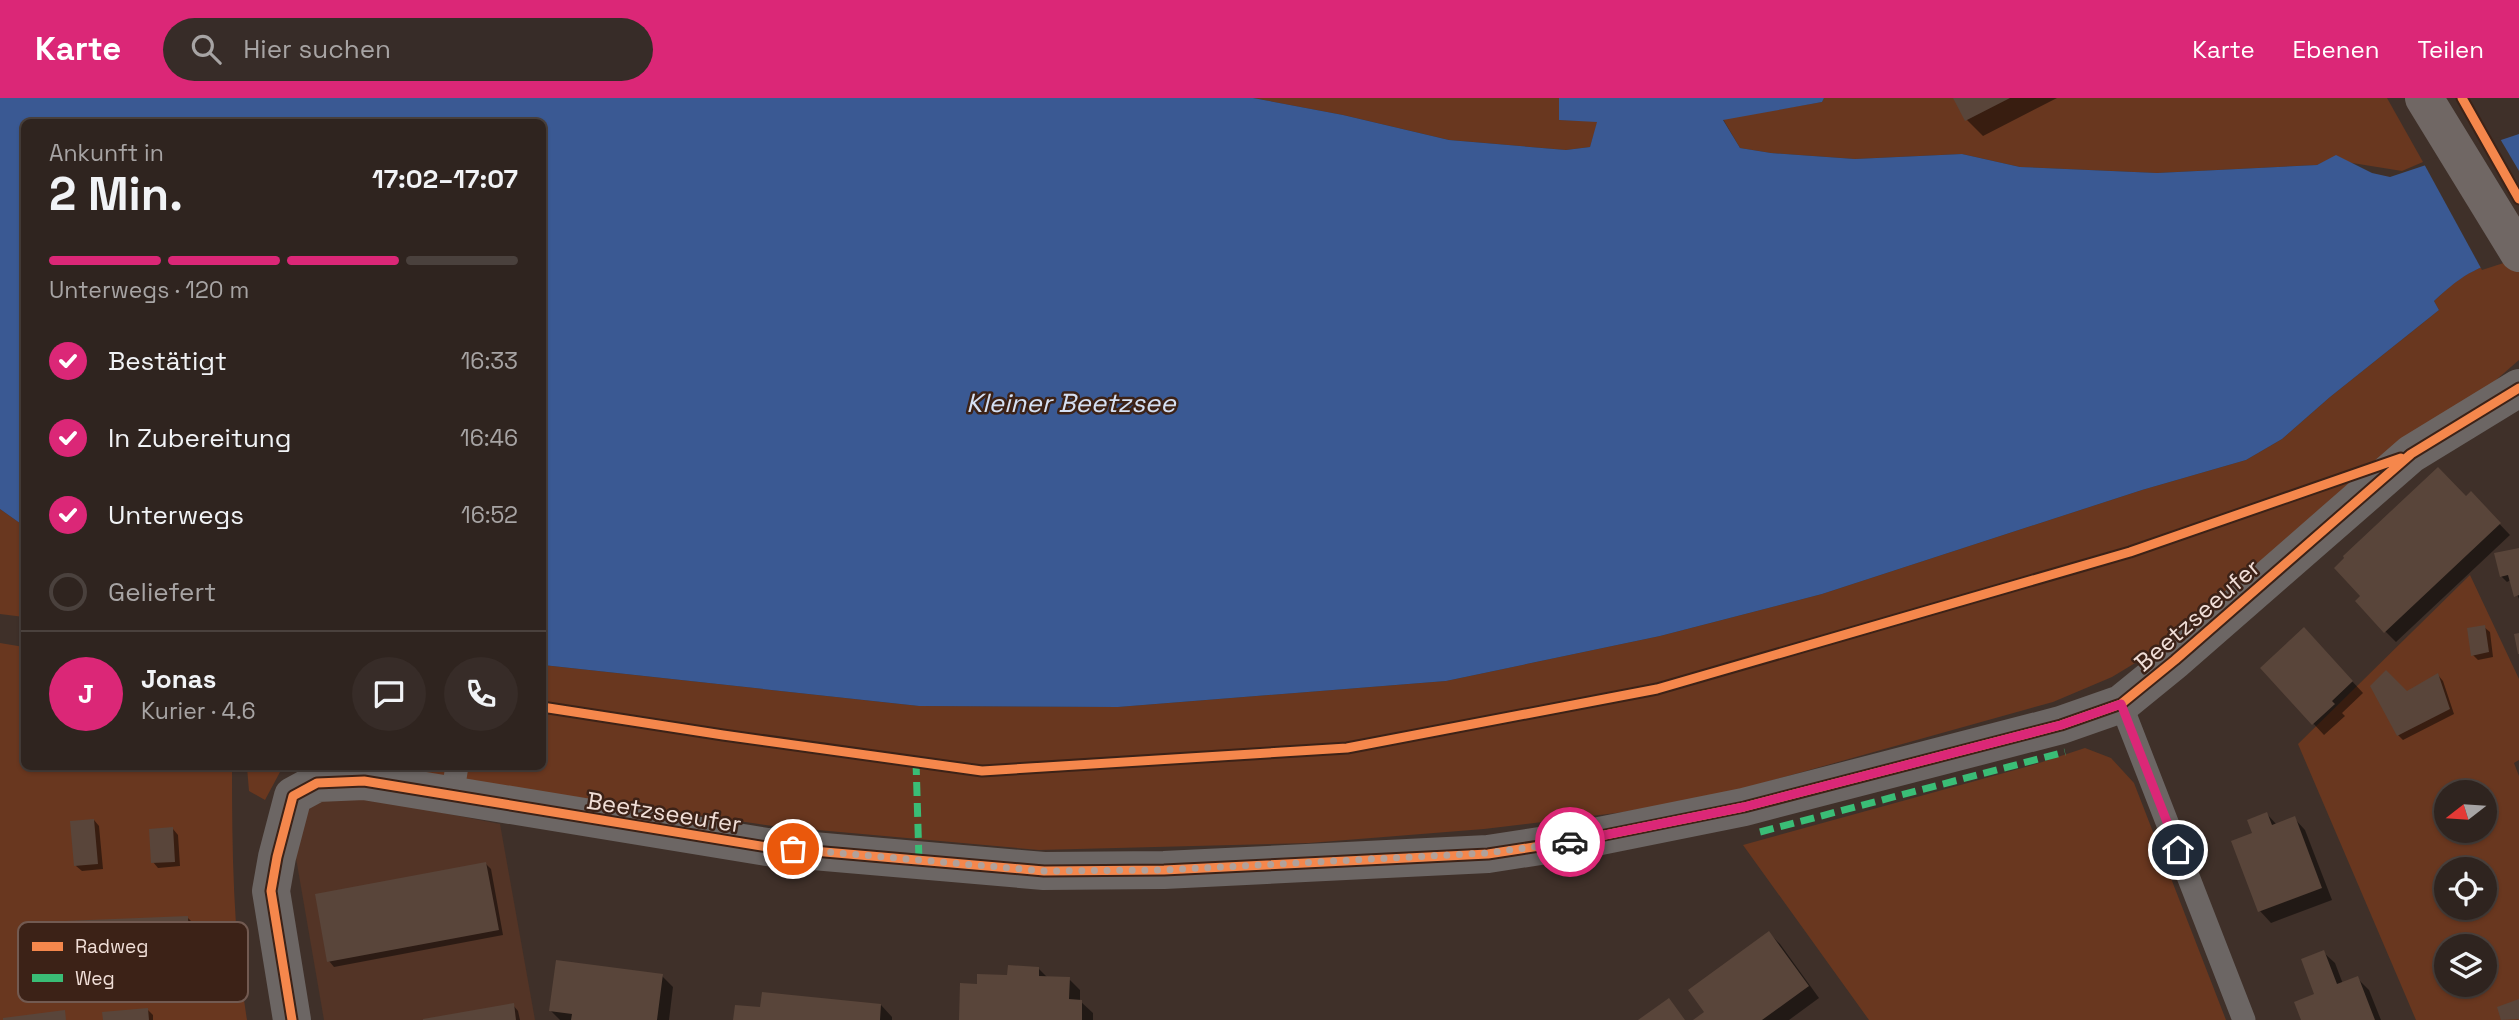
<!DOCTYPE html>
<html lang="de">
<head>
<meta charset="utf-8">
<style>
  :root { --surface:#2f241f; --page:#372c28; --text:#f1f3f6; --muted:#a7a4a4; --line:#4a413d; --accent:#db2777 }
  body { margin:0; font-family:"Space Grotesk",sans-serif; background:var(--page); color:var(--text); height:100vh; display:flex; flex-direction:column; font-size:26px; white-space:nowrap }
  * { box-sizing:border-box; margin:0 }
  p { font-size:23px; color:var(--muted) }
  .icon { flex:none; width:38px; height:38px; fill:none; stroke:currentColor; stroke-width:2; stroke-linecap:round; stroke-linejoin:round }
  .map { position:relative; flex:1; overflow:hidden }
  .sheet { position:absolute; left:21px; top:21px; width:525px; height:651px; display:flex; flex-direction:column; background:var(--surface); border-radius:10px; box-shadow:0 2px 5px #0004,0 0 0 2px var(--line) }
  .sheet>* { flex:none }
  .needle { width:46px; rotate:253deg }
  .buttons { position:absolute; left:2434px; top:682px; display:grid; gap:14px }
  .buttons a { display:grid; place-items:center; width:63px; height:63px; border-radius:50%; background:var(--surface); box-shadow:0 2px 5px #0004,0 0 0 2px var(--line); font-size:35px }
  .pin { position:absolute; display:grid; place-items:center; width:60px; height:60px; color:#fff; margin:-30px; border:4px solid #fff; border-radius:50%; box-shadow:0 2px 7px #0007 }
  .courier { position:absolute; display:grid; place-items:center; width:70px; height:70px; margin:-35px; border:5px solid #db2777; border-radius:50%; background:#fff; color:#222; box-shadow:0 2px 9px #0007 }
  .head em { font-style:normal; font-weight:700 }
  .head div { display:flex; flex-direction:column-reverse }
  .head { display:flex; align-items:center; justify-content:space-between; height:119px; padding:0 28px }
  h1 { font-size:46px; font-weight:700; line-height:52px }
  .bar { display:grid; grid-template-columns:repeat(4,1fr); gap:10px 7px; align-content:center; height:84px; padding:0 28px }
  .bar i { height:9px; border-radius:5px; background:var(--line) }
  .bar .selected { background:var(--accent) }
  .bar p { grid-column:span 4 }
  .line { display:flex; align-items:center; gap:18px; padding:0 28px; border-top:2px solid var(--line) }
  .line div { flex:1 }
  .round { display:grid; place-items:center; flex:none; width:74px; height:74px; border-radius:37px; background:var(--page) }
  ol { padding:0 28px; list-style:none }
  li { display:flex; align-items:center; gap:21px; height:77px }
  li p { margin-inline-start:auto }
  li .icon { padding:7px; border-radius:50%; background:var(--accent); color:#fff; stroke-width:4 }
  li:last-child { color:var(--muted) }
  li i { width:38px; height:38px; border:4px solid var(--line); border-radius:50% }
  header { display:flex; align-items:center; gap:42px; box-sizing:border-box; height:98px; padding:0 35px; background:var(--accent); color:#fff }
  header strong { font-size:33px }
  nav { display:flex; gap:38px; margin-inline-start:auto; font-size:24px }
  .search { width:490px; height:63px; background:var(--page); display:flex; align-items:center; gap:18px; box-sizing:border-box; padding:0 24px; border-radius:38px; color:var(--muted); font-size:26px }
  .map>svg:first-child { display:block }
</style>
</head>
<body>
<header>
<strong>Karte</strong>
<div class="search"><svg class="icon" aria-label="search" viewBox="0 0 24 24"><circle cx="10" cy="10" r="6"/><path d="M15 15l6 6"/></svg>Hier suchen</div>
<nav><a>Karte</a><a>Ebenen</a><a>Teilen</a></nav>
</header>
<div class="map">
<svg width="2519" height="922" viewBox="0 0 2519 922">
  <rect width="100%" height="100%" fill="#3f3029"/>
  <!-- built -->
  <path fill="#533426" d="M 342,695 L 500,726 L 535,922 L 324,922 L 296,760 L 302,722 L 314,703 Z"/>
  <!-- green -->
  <path fill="#69371f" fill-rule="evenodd" d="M 1253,0 L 1559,0 L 1559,22 L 1598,23 L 1590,49 L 1566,52 L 1449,42 L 1343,17 Z
    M 1824,0 L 2387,0 L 2423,64 L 2402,73 L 2346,64 L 2336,58 L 2317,67 L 2157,75 L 2020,69 L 1962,56 L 1855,61 L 1771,55 L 1740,50 L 1723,21 L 1822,4 Z
    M 2519,156 L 2519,262 L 2411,356 L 2160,550 L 2112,579 L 2053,604 L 1727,695 L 1624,714 L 1484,731 L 1309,745 L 1039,752 L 773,728 L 370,669 L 542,668 L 543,567 L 919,608 L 1118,609 L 1446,583 L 1660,538 L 1822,496 L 2142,392 L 2246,362 L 2282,341 L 2330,299 L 2439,212 L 2434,203 C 2465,173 2479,169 2519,156 Z
    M 0,411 L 24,428 L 24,519 L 0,516 Z
    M 2470,477 L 2519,581 L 2519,662 L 2514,665 L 2519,678 L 2519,922 L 2416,922 L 2298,646 ZM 2446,695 L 2485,695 L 2485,733 L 2446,733 ZM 2446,772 L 2485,772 L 2485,810 L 2446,810 ZM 2446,849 L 2485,849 L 2485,887 L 2446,887 Z
    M 0,545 L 24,549 L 24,668 L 232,669 C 232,753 233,838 247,922 L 0,922 Z
    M 2085,650 L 2111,660 L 2134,685 L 2226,922 L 1869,922 L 1743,747 L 2033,667 Z
    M 247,669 L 247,668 L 294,669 L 280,674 L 265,702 L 249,693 Z"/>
  <!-- water -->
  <path fill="#3a5993" d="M 0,0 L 1253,0 L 1343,17 L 1449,42 L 1566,52 L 1590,49 L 1597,24 L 1559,22 L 1559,0 L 1824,0 L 1822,4 L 1723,22 L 1740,50 L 1771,55 L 1855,61 L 1962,56 L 2020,69 L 2157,75 L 2317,67 L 2336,57 L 2372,75 L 2390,79 L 2519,36 L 2519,156 C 2479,169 2466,173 2434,203 L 2439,212 L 2330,299 L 2282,341 L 2246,362 L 2142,392 L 1822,496 L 1660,538 L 1446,583 L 1118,609 L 919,608 L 543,567 L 542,24 L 24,24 L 24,428 L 0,411 Z"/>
  <!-- pier -->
  <path fill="#3f3029" d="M 2499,39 L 2519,73 L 2519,160 L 2482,172 L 2423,64 Z"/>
  <!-- shadow -->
  <path fill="#0007" d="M 1955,0 L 2057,0 L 1983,38 L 1967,22 Z
    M 2471,396 L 2510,437 L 2396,544 L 2385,533 Z
    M 2519,451 L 2519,501 L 2511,482 L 2507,484 L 2501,478 Z
    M 2484,529 L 2490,534 L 2493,559 L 2478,562 L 2473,557 Z
    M 2315,543 L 2363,595 L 2342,615 L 2345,618 L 2324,637 L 2262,570 Z
    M 2438,577 L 2443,583 L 2454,616 L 2403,642 L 2398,637 L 2407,595 Z
    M 2267,716 L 2277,727 L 2294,720 L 2305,732 L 2332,802 L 2271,825 L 2260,813 L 2234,744 L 2254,736 Z
    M 94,722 L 99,728 L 103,771 L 82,773 L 76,768 Z
    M 173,731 L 178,737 L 180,768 L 158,770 L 153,764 Z
    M 486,766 L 491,771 L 503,837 L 334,869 L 329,863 Z
    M 188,820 L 204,836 L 206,901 L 85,905 L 69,889 Z
    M 1769,835 L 1780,846 L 1819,900 L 1789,922 L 1696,922 L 1706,914 Z
    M 2323,854 L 2335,865 L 2343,886 L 2357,880 L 2369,892 L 2381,922 L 2303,922 L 2316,897 Z
    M 1038,870 L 1049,881 L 1069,881 L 1080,892 L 1080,903 L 1093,915 L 1093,922 L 960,922 L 979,887 Z
    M 662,878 L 673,889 L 669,922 L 560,922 L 551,913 Z
    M 513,907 L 518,913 L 520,922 L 425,922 Z
    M 881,907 L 892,919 L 892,922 L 735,922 L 762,911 Z
    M 147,911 L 153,917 L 153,922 L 104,922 Z"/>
  <!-- building -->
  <path fill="#59453a" d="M 1953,0 L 2010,0 L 1965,23 Z
    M 2438,369 L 2466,398 L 2471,393 L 2501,425 L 2384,535 L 2355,503 L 2360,498 L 2334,470 L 2344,460 L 2343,458 Z
    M 2519,450 L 2519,497 L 2514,499 L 2508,477 L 2500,479 L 2494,455 Z
    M 2485,527 L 2489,554 L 2471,558 L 2467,530 Z
    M 2304,529 L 2353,583 L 2332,603 L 2335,606 L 2312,627 L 2260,570 Z
    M 2519,535 L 2519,556 L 2518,556 L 2514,536 Z
    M 2386,572 L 2407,593 L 2438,575 L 2450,611 L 2397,638 L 2370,588 Z
    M 2267,714 L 2272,727 L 2295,718 L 2322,790 L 2258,814 L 2231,743 L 2252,735 L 2247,722 Z
    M 94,721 L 98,766 L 74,768 L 70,723 Z
    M 173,729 L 175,764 L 151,765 L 149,731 Z
    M 486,764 L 499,832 L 327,864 L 315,796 Z
    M 188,818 L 191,886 L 67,890 L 64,823 Z
    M 1769,833 L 1809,888 L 1762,922 L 1693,922 L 1704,914 L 1688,892 Z
    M 2324,852 L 2337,886 L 2358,878 L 2375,922 L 2301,922 L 2294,904 L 2314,896 L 2301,861 Z
    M 556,862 L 663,876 L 657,922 L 571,922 L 572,916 L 549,913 Z
    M 1008,867 L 1039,869 L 1039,878 L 1070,879 L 1069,901 L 1082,902 L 1082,922 L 959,922 L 960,885 L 977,886 L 977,876 L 1007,877 Z
    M 762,894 L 881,906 L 880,922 L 733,922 L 735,907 L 760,909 Z
    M 1669,900 L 1685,922 L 1638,922 Z
    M 2519,901 L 2519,921 L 2501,922 L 2497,909 Z
    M 514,905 L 516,922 L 423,922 L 423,921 Z
    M 148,910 L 149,922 L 103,922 L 102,914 Z
    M 65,912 L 66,922 L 3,922 L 3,920 Z"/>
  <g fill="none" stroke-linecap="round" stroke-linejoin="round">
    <!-- service -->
    <path stroke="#6c6664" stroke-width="23" d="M 2121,606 L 2244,922
      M 452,699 L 457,668"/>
    <!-- minor -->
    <path stroke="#6c6664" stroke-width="38" d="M 292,922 L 271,793 L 277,759 L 293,698 L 317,685 L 364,683 L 767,749 L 1044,773 L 1164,772 L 1488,756 L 1585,741 L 1744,709 L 2061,627 L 2121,606 L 2175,562 L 2411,356 L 2519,290"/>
    <!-- secondary -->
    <path stroke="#706764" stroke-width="38" d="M 2424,0 L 2519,155"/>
    <!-- quiet -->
    <path stroke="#3abd76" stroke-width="7" stroke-dasharray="14 7" stroke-linecap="butt" d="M 916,663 L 919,763
      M 1760,734 L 2065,654"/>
    <!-- cycleway casing -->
    <g stroke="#3c2217" stroke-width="13">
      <path id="cycleway" d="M 2462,0 L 2519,101
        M 542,609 L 723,637 L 982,673 L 1347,650 L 1657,591 L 2130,454 L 2401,360
        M 292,922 L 271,793 L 277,759 L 293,698 L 317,685 L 364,683 L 767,749 L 1044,773 L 1164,772 L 1488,756 L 1585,741 L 1744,709 L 2061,627 L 2121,606 L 2175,562 L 2411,356 L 2519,290"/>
    </g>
    <!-- cycleway -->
    <use href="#cycleway" stroke="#f5874c" stroke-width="9"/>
  </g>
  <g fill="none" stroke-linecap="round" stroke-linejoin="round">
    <!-- done -->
    <path stroke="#b2a19a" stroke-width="7" stroke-dasharray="0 12.6" d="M 793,751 L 1044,773 L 1164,772 L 1488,755 L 1570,744"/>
    <!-- route -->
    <path stroke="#db2777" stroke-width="9" d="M 1570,744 L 1744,709 L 2061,627 L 2121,606 L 2178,752"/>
  </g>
  <g text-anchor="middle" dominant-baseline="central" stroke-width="5" stroke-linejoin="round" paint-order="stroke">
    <!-- street labels -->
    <g font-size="24" fill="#f0ded7" stroke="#3c2217">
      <text transform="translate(2197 517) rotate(-41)">Beetzseeufer</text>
      <text transform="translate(664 714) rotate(9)">Beetzseeufer</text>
    </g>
    <!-- water labels -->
    <g font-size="26" font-style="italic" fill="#d5e0f3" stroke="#3c2217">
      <text x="1071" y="305">Kleiner Beetzsee</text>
    </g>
  </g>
  <!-- legend -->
  <rect x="18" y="824" width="230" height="80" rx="10" fill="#3c2217" stroke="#725a51" stroke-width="2"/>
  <rect x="32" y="844" width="31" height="9" fill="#f5874c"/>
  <rect x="32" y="876" width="31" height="8" fill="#3abd76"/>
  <g font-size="19" fill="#f0ded7">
    <text x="75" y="855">Radweg</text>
    <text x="75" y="887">Weg</text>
  </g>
</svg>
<div class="buttons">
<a><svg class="needle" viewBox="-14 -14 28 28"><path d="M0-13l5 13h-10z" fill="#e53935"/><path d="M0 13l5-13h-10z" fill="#a7a4a4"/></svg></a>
<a><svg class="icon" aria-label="locate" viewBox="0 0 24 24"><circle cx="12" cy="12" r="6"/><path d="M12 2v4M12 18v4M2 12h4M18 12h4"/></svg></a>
<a><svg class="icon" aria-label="layers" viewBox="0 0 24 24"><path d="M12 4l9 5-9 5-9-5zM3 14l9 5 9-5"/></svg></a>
</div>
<div class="pin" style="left:793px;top:751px;background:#ea580c"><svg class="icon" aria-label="bag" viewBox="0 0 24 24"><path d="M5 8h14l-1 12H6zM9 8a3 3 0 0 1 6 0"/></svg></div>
<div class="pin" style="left:2178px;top:752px;background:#1f2937"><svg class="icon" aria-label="home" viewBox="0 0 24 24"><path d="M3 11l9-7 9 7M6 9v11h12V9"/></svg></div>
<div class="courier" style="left:1570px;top:744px"><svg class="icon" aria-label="car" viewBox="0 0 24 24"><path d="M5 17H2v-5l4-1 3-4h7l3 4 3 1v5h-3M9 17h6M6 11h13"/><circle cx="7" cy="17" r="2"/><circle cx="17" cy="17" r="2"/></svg></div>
<section class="sheet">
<div class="head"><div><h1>2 Min.</h1><p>Ankunft in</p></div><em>17:02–17:07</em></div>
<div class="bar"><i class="selected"></i><i class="selected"></i><i class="selected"></i><i></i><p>Unterwegs · 120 m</p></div>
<ol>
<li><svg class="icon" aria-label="check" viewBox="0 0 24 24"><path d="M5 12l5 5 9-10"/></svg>Bestätigt<p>16:33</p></li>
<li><svg class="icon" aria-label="check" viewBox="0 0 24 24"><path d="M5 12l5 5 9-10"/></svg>In Zubereitung<p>16:46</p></li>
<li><svg class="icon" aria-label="check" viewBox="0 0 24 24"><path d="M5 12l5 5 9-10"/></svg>Unterwegs<p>16:52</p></li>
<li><i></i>Geliefert</li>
</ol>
<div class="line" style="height:126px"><b class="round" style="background:var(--accent);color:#fff">J</b><div><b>Jonas</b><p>Kurier · 4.6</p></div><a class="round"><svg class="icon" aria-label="chat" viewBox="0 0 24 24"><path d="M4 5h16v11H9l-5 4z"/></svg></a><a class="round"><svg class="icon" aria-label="phone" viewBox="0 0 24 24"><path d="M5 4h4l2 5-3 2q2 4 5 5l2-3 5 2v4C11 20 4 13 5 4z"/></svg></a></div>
</section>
</div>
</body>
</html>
